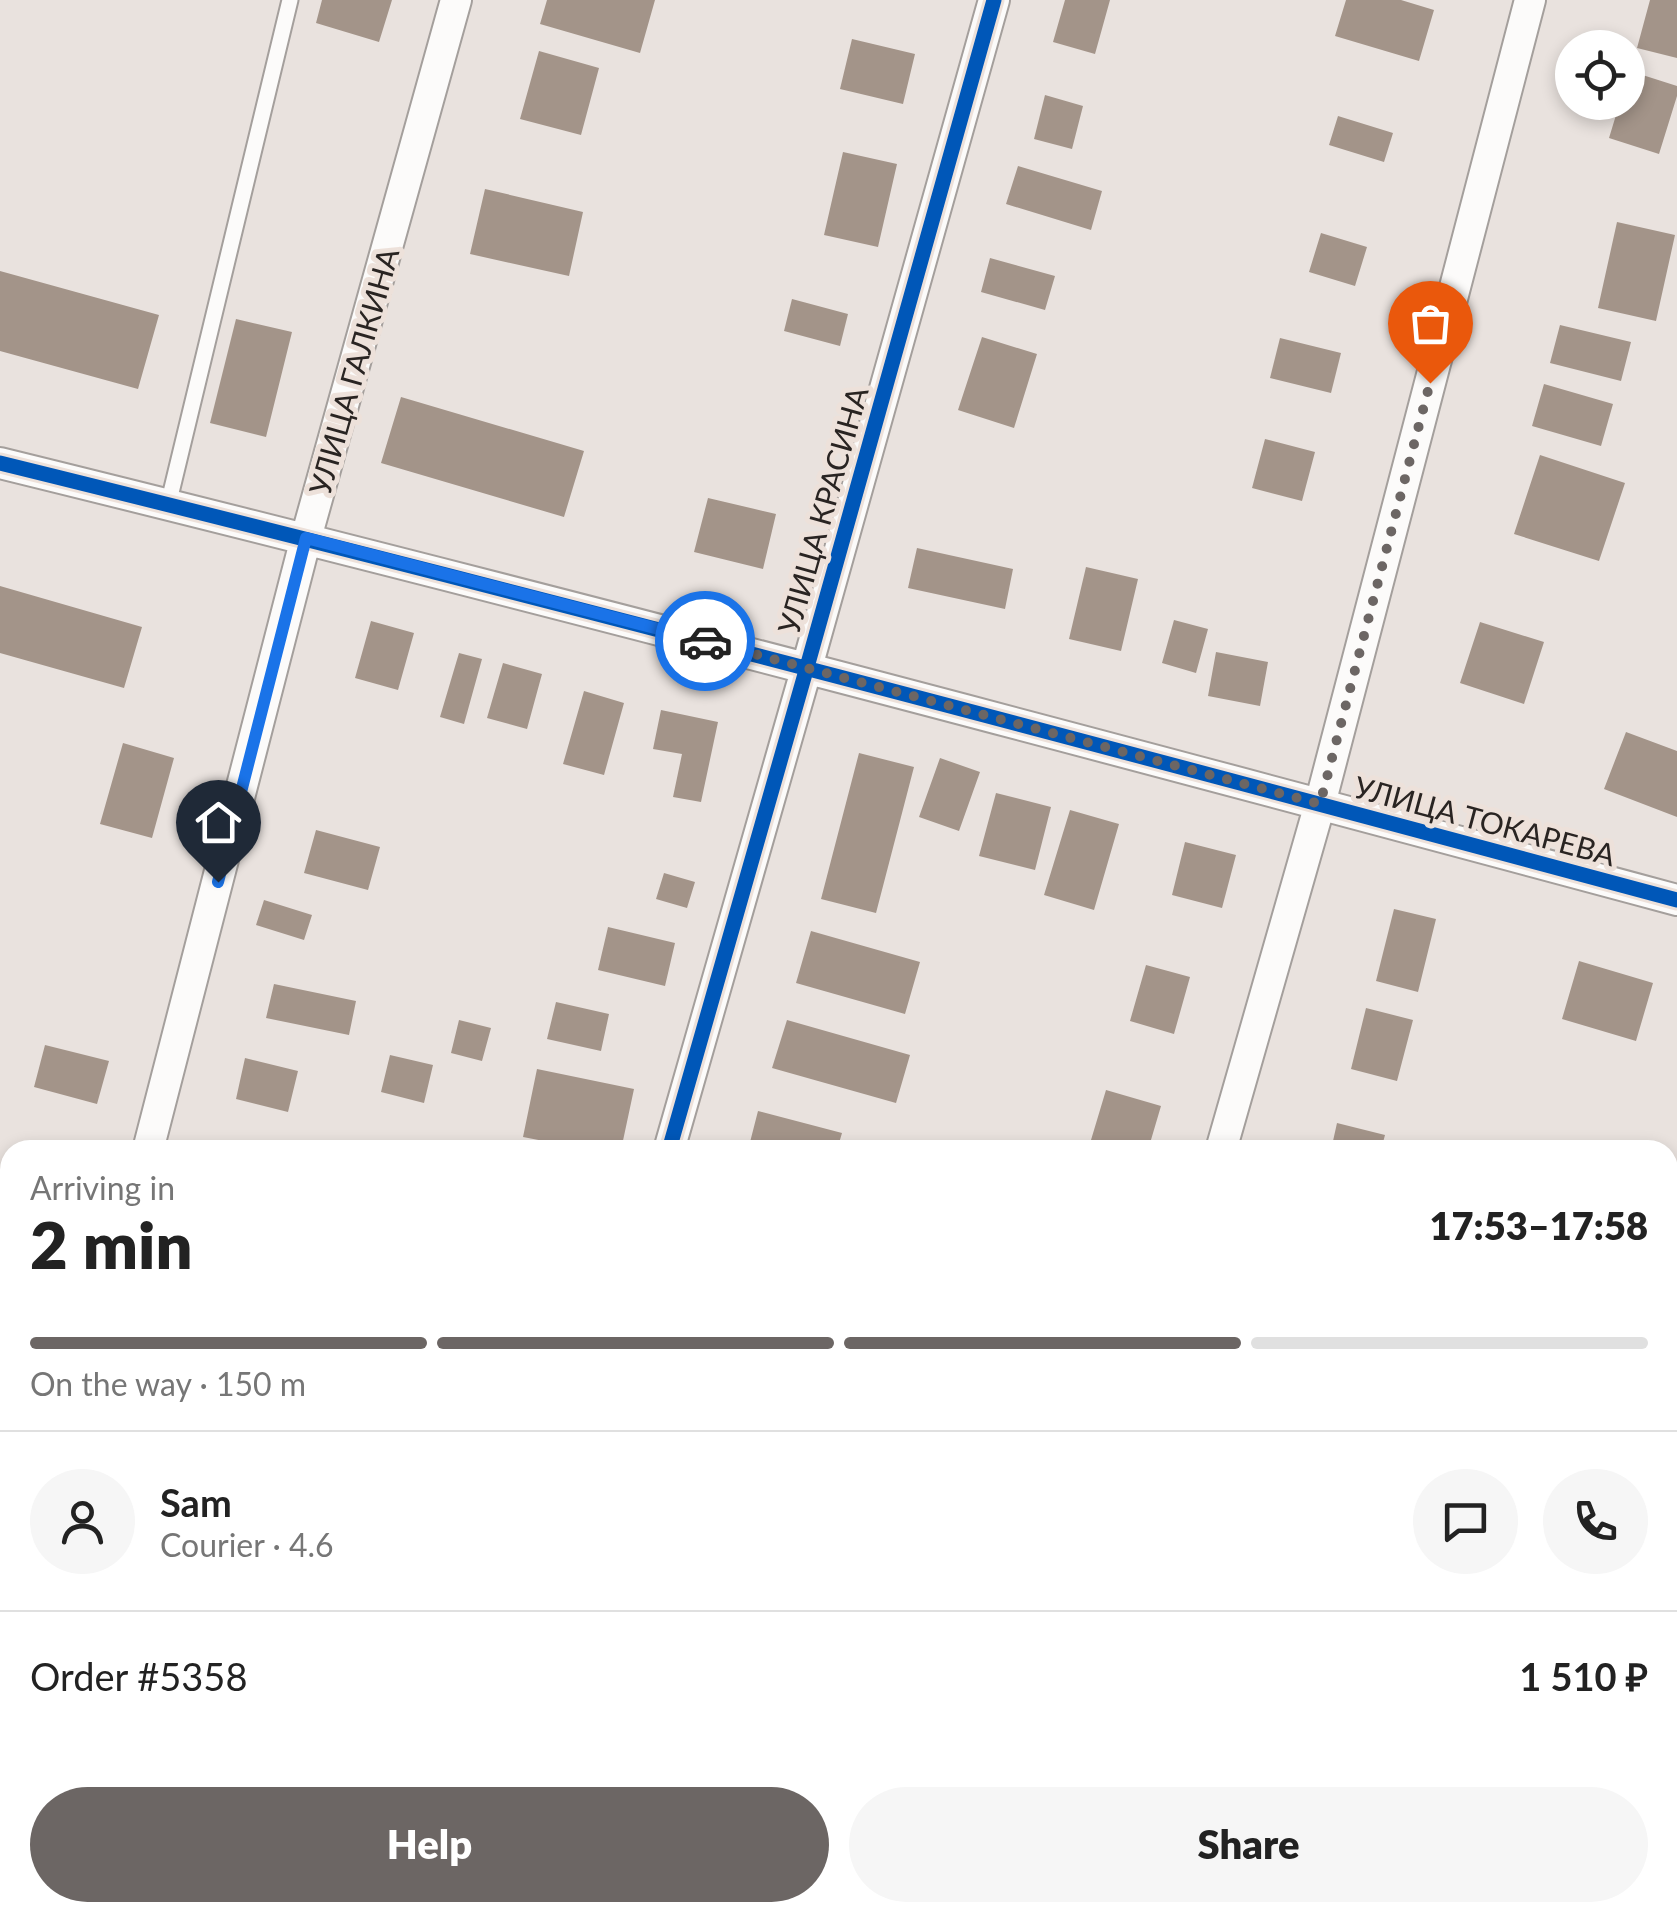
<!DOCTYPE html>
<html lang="en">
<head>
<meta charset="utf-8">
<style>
  :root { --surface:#fff; --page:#f6f6f6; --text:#222; --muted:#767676; --line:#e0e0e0; --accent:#6c6664 }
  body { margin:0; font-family:Lato,sans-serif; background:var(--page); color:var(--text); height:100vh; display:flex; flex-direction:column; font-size:38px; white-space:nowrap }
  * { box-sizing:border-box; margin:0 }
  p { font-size:32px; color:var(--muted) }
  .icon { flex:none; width:55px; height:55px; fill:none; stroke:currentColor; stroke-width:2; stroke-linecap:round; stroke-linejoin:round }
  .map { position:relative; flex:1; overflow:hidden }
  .sheet { position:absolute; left:0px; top:1140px; width:1678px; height:782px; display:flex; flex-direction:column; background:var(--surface); border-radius:30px 30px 0 0; box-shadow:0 5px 15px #0003 }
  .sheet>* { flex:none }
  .controls { position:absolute; left:1555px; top:30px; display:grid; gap:20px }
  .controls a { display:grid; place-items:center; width:90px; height:90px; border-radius:50%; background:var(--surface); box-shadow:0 5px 15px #0003; font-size:50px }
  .pin { position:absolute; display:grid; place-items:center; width:85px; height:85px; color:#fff; margin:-102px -42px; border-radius:50% 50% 50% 0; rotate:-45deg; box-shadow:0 0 10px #0007 }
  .pin .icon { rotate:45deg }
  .courier { position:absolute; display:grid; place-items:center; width:100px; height:100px; margin:-50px; border:8px solid #1a73e8; border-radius:50%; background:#fff; color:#222; box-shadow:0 2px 12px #0007 }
  .summary em { font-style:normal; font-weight:800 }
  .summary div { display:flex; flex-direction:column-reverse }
  .summary { display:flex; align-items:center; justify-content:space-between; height:170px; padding:0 30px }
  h1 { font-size:65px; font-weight:800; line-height:75px }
  .bar { display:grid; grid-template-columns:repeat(4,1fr); gap:15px 10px; align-content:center; height:120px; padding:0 30px }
  .bar i { height:12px; border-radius:8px; background:var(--line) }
  .bar .selected { background:var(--accent) }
  .bar p { grid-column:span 4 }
  .line { display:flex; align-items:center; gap:25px; padding:0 30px; border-top:2px solid var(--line) }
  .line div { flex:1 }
  .round { display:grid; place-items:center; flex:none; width:105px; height:105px; border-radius:52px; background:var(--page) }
  .cta { display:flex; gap:20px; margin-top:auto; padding:20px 30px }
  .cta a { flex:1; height:115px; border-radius:60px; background:var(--accent); color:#fff; font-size:40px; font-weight:800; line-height:115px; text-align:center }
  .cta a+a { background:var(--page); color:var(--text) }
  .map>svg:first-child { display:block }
</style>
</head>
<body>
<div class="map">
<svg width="1677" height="1922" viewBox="0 0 1677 1922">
  <rect width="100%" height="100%" fill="#e9e2de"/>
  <!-- building -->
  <path fill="#a39489" d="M 322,0 L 392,0 L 379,42 L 316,23 Z
    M 547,0 L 655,0 L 640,53 L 540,24 Z
    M 1065,0 L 1110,0 L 1095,54 L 1053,42 Z
    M 1346,0 L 1401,0 L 1434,10 L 1419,61 L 1335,36 Z
    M 1650,0 L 1677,0 L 1677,58 L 1637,48 Z
    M 852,39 L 915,54 L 903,104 L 840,89 Z
    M 539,51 L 599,68 L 581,135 L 520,119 Z
    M 1630,71 L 1677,86 L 1677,96 L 1659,154 L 1609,138 L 1620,102 L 1628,102 Z
    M 1045,95 L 1083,106 L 1072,149 L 1034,139 Z
    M 1338,116 L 1393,133 L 1384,162 L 1329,145 Z
    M 843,152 L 897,164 L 878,247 L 824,235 Z
    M 1018,166 L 1102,191 L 1091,230 L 1006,204 Z
    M 485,189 L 583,212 L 569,276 L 470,254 Z
    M 1617,222 L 1675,235 L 1656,321 L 1598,308 Z
    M 1321,233 L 1367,247 L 1355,286 L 1309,272 Z
    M 990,258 L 1055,276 L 1045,310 L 981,292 Z
    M 0,271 L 159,315 L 138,389 L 0,351 Z
    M 792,299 L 848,314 L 840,346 L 784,331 Z
    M 236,319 L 292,332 L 266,437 L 210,423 Z
    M 1560,325 L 1631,342 L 1621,381 L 1550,363 Z
    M 982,337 L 1037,354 L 1014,428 L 958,410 Z
    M 1280,338 L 1341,353 L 1331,393 L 1270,378 Z
    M 1544,384 L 1613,404 L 1601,446 L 1532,426 Z
    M 401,397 L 584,451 L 564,517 L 381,463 Z
    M 1265,439 L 1315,452 L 1302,501 L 1252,488 Z
    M 1540,455 L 1625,483 L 1599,561 L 1514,534 Z
    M 708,498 L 776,514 L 763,569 L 694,552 Z
    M 917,548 L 1013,569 L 1005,609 L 908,588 Z
    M 1086,567 L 1138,579 L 1121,651 L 1069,639 Z
    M 0,586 L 142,627 L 124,688 L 0,653 Z
    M 1174,620 L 1208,629 L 1196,673 L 1162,663 Z
    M 371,621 L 414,633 L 398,690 L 355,678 Z
    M 1480,622 L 1544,642 L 1524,704 L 1460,683 Z
    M 1216,652 L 1268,662 L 1260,706 L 1208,696 Z
    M 459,653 L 482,659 L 464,724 L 440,717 Z
    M 503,663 L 542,674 L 527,729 L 487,718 Z
    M 584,691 L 624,703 L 604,775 L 563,764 Z
    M 661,710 L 718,722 L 701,802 L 673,797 L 682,754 L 653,749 Z
    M 1626,732 L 1677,751 L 1677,817 L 1604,789 Z
    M 123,743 L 174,758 L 152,838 L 100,824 Z
    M 859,753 L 914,767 L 876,913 L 821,899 Z
    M 940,758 L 980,772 L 959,831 L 919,817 Z
    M 996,793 L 1051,807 L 1035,870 L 979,856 Z
    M 1070,810 L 1119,824 L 1094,910 L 1044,895 Z
    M 316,830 L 380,847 L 368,890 L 304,873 Z
    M 1185,842 L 1236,855 L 1222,908 L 1172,895 Z
    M 664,873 L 695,882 L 687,908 L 656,899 Z
    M 264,900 L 312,915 L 304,940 L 256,925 Z
    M 1394,909 L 1436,919 L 1418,992 L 1376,981 Z
    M 608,927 L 675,943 L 665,986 L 598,970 Z
    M 811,931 L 920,962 L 905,1014 L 796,983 Z
    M 1579,961 L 1653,983 L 1636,1041 L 1562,1019 Z
    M 1146,965 L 1190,977 L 1174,1034 L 1130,1021 Z
    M 274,984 L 356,1001 L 349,1035 L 266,1018 Z
    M 556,1002 L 609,1014 L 601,1051 L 547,1039 Z
    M 1366,1008 L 1413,1020 L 1397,1081 L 1351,1069 Z
    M 459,1020 L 491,1028 L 482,1061 L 451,1053 Z
    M 787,1020 L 910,1055 L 896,1103 L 772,1068 Z
    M 45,1045 L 109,1061 L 97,1104 L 34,1087 Z
    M 390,1055 L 433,1065 L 424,1103 L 381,1092 Z
    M 245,1058 L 298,1071 L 288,1112 L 236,1099 Z
    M 537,1069 L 634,1089 L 621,1150 L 590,1150 L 523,1137 Z
    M 1106,1090 L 1161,1106 L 1148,1150 L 1088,1150 Z
    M 758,1111 L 842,1133 L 837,1150 L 748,1150 Z
    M 1337,1123 L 1385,1135 L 1381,1150 L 1331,1150 Z
    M 1668,1194 L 1677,1196 L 1677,1264 L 1668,1261 Z
    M 1668,1316 L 1677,1318 L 1669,1351 L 1668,1351 Z
    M 0,1389 L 10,1391 L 10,1445 L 0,1442 Z
    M 1669,1832 L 1677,1834 L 1677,1873 L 1668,1871 Z
    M 352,1912 L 411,1912 L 408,1922 L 383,1922 Z
    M 545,1912 L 597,1912 L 595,1922 L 542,1922 Z
    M 1458,1912 L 1469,1912 L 1502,1922 L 1455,1922 Z"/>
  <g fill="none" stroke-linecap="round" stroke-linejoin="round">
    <!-- lane casing -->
    <g stroke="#a49f9c" stroke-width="19">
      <path id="lane" d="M 168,505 L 290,0"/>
    </g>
    <!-- street casing -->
    <g stroke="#a49f9c" stroke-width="34">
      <path id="street" d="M 0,463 C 561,601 1119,750 1677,900
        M 148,1150 L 306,538 L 456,0
        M 669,1150 L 807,667 L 994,0
        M 1221,1150 L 1320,804 L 1530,0
        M 1668,1518 L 1677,1485
        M 0,1725 L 10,1687
        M 0,1878 L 10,1880
        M 155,1912 L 197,1922
        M 447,1922 L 450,1912
        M 1017,1922 L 1019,1912
        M 1551,1922 L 1554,1912"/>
    </g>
    <!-- lane -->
    <use href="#lane" stroke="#fcfbfa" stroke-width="15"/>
    <!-- street -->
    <use href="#street" stroke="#fcfbfa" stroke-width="30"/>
    <!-- cycleway casing -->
    <g stroke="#ede1da" stroke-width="21">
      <path id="cycleway" d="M 0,463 C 561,601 1119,750 1677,900
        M 669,1150 L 807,667 L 994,0"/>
    </g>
    <!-- cycleway -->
    <use href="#cycleway" stroke="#0057b8" stroke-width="15"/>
  </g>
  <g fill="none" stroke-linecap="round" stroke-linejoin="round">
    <!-- done -->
    <path stroke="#6c6664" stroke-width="10" stroke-dasharray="0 18" d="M 705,641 L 1320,804 L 1430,383"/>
    <!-- route -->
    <path stroke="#1a73e8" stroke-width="12" d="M 218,882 L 306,538 L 705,641"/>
  </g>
  <g text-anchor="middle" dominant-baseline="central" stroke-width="10" stroke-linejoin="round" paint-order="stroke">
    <!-- street labels -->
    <g font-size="30" fill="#292422" stroke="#ede1da">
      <text transform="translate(353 371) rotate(-74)">УЛИЦА ГАЛКИНА</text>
      <text transform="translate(822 510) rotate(-74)">УЛИЦА КРАСИНА</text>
      <text transform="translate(1485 820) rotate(15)">УЛИЦА ТОКАРЕВА</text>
    </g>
  </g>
</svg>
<div class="controls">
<a><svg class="icon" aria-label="locate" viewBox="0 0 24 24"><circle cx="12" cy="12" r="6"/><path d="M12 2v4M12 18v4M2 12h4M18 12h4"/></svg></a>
</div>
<div class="pin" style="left:1430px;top:383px;background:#ea580c"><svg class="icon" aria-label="bag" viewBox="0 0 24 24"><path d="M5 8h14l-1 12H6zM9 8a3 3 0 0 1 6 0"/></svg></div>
<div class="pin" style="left:218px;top:882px;background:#1f2937"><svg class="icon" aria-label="home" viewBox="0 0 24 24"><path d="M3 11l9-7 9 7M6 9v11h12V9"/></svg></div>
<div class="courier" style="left:705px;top:641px"><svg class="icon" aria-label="car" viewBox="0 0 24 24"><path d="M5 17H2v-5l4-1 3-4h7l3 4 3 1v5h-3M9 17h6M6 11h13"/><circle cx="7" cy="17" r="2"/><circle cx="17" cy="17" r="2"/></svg></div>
<section class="sheet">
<div class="summary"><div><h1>2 min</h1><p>Arriving in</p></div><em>17:53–17:58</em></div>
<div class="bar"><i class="selected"></i><i class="selected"></i><i class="selected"></i><i></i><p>On the way · 150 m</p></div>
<div class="line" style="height:180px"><a class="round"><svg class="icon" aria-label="person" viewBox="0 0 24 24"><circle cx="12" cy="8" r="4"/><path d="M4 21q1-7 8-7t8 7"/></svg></a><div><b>Sam</b><p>Courier · 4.6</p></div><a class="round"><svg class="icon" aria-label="chat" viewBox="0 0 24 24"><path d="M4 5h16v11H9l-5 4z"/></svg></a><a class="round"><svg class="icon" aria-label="phone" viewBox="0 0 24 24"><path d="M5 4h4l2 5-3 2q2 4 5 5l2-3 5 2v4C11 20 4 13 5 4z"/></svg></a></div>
<div class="line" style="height:130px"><div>Order #5358</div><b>1 510 ₽</b></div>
<div class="cta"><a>Help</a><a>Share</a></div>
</section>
</div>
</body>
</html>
